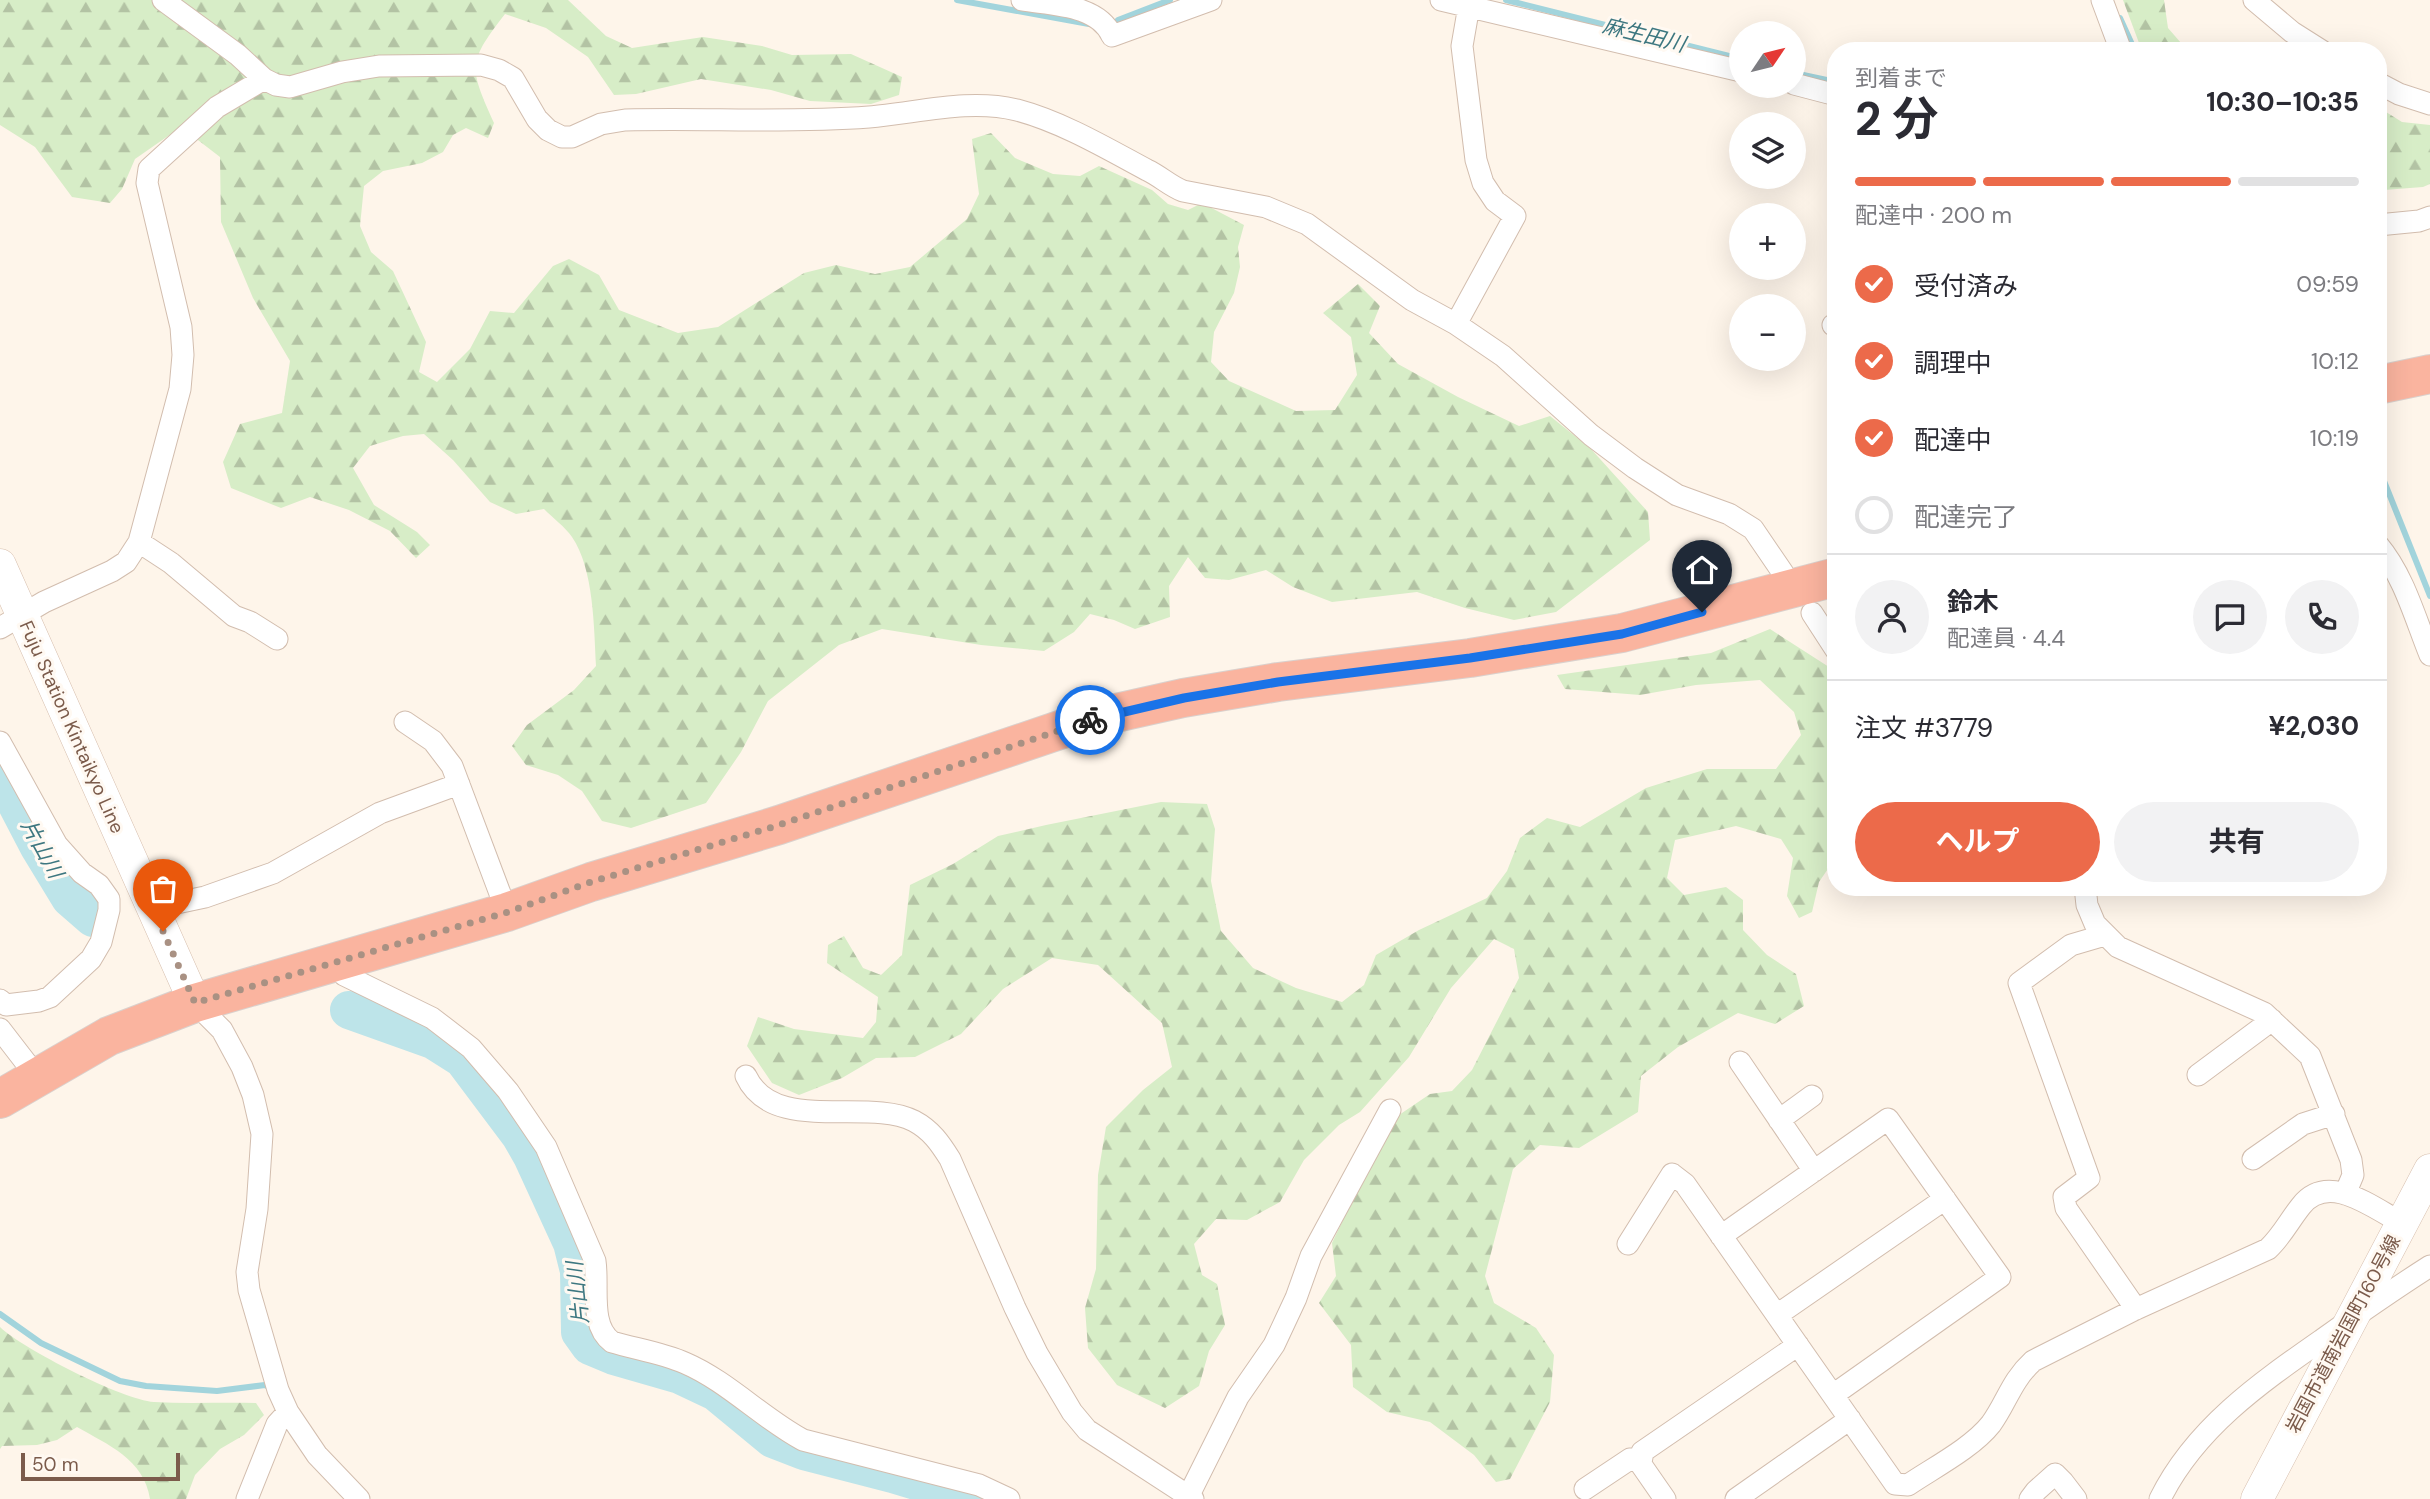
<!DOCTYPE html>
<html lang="ja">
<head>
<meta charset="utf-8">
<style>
  :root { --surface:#fff; --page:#f2f2f3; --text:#2b2b33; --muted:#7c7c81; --line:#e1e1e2; --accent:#ec6a4a }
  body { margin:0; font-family:"DM Sans","Noto Sans JP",sans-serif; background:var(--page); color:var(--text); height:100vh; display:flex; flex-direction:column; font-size:26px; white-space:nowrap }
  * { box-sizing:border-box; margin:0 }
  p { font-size:23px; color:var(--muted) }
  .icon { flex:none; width:38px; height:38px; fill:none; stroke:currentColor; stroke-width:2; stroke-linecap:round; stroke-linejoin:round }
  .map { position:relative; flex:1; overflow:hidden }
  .side { position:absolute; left:1827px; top:42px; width:560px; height:854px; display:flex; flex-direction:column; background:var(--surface); border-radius:28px; box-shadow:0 7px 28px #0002 }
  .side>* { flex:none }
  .needle { width:46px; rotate:55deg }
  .buttons { position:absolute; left:1729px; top:21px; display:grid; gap:14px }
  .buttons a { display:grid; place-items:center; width:77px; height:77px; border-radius:50%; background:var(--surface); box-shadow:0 7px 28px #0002; font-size:35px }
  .scale { position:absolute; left:21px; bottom:18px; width:159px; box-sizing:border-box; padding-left:7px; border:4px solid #7b5b4b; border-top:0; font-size:19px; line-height:24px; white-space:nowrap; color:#7b5b4b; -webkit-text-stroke:5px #fff9f2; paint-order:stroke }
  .pin { position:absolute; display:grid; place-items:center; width:60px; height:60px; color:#fff; margin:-72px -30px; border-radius:50% 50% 50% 0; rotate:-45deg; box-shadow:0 0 7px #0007 }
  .pin .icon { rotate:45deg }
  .courier { position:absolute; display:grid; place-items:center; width:70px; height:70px; margin:-35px; border:5px solid #1a73e8; border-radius:50%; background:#fff; color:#222; box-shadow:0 2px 9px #0007 }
  .overview em { font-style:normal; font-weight:700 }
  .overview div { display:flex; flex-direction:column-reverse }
  .overview { display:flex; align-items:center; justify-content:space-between; height:119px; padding:0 28px }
  h1 { font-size:46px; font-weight:700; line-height:52px }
  .bar { display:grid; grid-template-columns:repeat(4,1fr); gap:10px 7px; align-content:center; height:84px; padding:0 28px }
  .bar i { height:9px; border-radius:5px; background:var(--line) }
  .bar .active { background:var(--accent) }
  .bar p { grid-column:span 4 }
  .line { display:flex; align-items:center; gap:18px; padding:0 28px; border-top:2px solid var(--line) }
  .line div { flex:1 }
  .round { display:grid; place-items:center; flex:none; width:74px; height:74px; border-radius:37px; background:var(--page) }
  ol { padding:0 28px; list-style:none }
  li { display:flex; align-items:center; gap:21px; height:77px }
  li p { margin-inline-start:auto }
  li .icon { padding:7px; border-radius:50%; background:var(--accent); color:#fff; stroke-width:4 }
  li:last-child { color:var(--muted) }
  li i { width:38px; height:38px; border:4px solid var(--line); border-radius:50% }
  .primary-button { display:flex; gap:14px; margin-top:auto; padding:14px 28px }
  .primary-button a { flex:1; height:80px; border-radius:42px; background:var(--accent); color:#fff; font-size:28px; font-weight:700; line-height:80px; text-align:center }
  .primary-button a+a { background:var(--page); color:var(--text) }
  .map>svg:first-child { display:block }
</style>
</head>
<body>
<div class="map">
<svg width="2430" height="1499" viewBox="0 0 2430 1499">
  <defs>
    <pattern id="forest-firs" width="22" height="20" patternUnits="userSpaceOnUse" patternTransform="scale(1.75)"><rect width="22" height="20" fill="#d7edc7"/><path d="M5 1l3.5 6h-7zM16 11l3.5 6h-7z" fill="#b3c3a4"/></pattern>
  </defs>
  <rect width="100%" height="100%" fill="#fef5ea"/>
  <!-- forest -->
  <path fill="url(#forest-firs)" d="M 0,0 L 568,0 L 606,36 L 632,48 L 703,37 L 762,46 L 792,55 L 851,54 L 902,77 L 899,95 L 871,104 L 810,101 L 771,90 L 701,79 L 636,94 L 614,95 L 588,57 L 546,28 L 505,14 C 467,63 469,67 494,123 L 488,138 L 466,128 L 453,135 L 443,152 L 422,163 L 383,171 L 364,186 L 360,226 L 371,252 L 393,271 L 426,342 L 419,372 L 437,382 L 470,349 L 490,311 L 514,313 L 553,266 L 569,259 L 599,275 L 619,310 L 678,333 L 718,327 L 804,273 L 836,265 L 875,274 L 910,267 L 967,219 L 979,194 L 972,139 L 991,133 L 1015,158 L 1053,174 L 1080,176 L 1099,166 L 1152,190 L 1168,204 L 1188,210 L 1202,203 L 1244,225 L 1238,247 L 1240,267 L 1234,293 L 1214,332 L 1211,362 L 1229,381 L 1296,411 L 1335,410 L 1357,375 L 1351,337 L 1323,313 L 1358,284 L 1380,306 L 1369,333 L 1398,364 L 1458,397 L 1519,426 L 1550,416 L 1591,449 L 1648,512 L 1650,540 L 1556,612 L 1514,620 L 1465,608 L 1417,592 L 1332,602 L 1293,587 L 1266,570 L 1229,580 L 1205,578 L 1188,557 L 1169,586 L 1170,617 L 1135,629 L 1114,620 L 1090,614 L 1074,632 L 1044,651 L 981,645 L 882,629 L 839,645 L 768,701 L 741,752 L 706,803 L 631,828 L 602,821 L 582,791 L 558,775 L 526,765 L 512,746 L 527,725 L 574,690 L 596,666 C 594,628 594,569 572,537 C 565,527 553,518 544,509 L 516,514 L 490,502 L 453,460 L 424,434 L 403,436 L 370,446 L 353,468 L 374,505 L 417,532 L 430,545 L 416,558 L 390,531 L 349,510 L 310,497 L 281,508 L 231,488 L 223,462 L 240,424 L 282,413 L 290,361 L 253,298 L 221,222 L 220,157 L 181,127 L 135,159 L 122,189 L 110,203 L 72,197 L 35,147 L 0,125 Z
    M 2123,0 L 2164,0 L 2168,28 L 2188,51 L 2142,51 Z
    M 2378,107 L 2402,122 L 2430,125 L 2430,184 L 2423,187 L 2384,190 L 2378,188 Z
    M 1770,629 L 1829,667 L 1836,685 L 1836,857 L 1819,882 L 1812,912 L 1799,918 L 1787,896 L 1793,858 L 1781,839 L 1736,826 L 1675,840 L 1667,878 L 1684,895 L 1726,887 L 1743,900 L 1743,930 L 1767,955 L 1796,974 L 1804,1006 L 1775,1024 L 1738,1013 L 1678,1047 L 1641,1076 L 1638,1112 L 1579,1148 L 1540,1145 L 1513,1169 L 1485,1276 L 1494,1303 L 1536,1328 L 1554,1355 L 1550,1402 L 1510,1479 L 1496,1482 L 1474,1455 L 1430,1422 L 1387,1412 L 1353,1387 L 1351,1345 L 1319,1303 L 1336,1276 L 1332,1243 L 1374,1155 L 1399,1115 L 1430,1094 L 1452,1091 L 1472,1070 L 1519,978 L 1514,949 L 1494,939 L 1451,988 L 1409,1057 L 1360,1112 L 1339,1125 L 1304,1160 L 1280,1202 L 1247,1220 L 1216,1219 L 1194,1244 L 1202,1275 L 1217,1284 L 1225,1325 L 1209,1351 L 1199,1386 L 1165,1408 L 1117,1385 L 1088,1348 L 1085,1308 L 1096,1269 L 1098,1175 L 1106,1127 L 1143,1090 L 1172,1067 L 1162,1023 L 1098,965 L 1052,958 L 1003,989 L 961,1034 L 915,1057 L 876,1058 L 842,1078 L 799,1095 L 772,1083 L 747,1046 L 758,1017 L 794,1029 L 863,1038 L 876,1022 L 878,997 L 827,963 L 828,945 L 844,936 L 863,968 L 881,975 L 902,955 L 910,885 L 953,864 L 998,836 L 1046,825 L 1161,802 L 1207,804 L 1215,829 L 1211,881 L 1221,931 L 1253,968 L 1296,988 L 1342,1002 L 1364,985 L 1376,955 L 1419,930 L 1487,898 L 1507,871 L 1520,838 L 1547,818 L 1580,827 L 1646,788 L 1707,769 L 1776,769 L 1801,735 L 1794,712 L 1760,680 L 1696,685 L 1640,695 L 1565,689 L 1557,675 L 1711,653 Z
    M 0,1327 C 23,1349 123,1400 154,1402 C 188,1404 222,1402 256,1403 L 264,1415 L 244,1435 L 220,1449 L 195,1475 L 186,1499 L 150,1499 C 144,1459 108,1445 77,1427 L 57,1440 L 37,1445 L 2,1446 L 0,1449 Z"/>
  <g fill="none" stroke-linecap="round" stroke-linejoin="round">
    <!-- stream -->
    <path stroke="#a2d4dc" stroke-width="6" d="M 957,0 L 1089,24
      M 1506,0 L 1741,59
      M 2120,18 L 2135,51
      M 1118,20 L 1170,0
      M 1794,73 L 1836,82
      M 2378,466 L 2430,596
      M 0,1314 L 41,1343 L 120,1381 L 146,1386 L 217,1391 L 265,1385 L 272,1389"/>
    <!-- river -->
    <path stroke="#bde4e9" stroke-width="38" d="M 0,772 L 39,847 L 70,898 L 93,918
      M 349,1010 L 433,1040 L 463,1059 L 520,1135 L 532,1156 L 572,1243 L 579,1271 L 580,1332 L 590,1346 L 614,1356 L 680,1375 L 716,1392 L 773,1439 L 804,1451 L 893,1474 L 975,1499"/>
    <!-- street casing -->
    <g stroke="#d2bdae" stroke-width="23">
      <path id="street" d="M 163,0 L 238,55 L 264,79 L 276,85 L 290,87 L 342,72 L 379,66 L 481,65 L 499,70 L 513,78 L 537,119 L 548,130 L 562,137 L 572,137 L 601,124 L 625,120 C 706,118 788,123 869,117 C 917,113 969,98 1017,110 C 1062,122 1106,148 1147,170 C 1160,176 1170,186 1183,191 L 1266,207 L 1307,224 L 1412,300 L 1456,324 L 1503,356 L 1591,435 L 1635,468 L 1677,495 L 1729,514 L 1753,529 L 1783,573
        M 1022,0 C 1051,5 1098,4 1112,36 L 1211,0
        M 1441,0 L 1741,71
        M 2102,0 L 2121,51
        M 2254,0 L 2292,32 L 2322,51
        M 2378,83 L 2399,94 L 2430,104
        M 1794,84 L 1836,95
        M 2378,225 L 2419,221 L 2430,217
        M 1456,324 L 1515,216 L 1495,201 L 1483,183 L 1476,160 L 1462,46 L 1470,0
        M 1833,325 L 1836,326
        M 139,542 L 171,563 L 234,616 L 250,622 L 277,639
        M 2378,545 C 2404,576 2415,618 2430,655
        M 1812,613 L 1836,650
        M 0,628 L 44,602 L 112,571 L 126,562 L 139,542 L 180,389 L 183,355 L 181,327 L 147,183 L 149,169 L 217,107 L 264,79
        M 405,722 L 433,741 L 452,766 L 507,912
        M 0,742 L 57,845 L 82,873 L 99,885 L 109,899 L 109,910 L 101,942 L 91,959 L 50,997 L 39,1001 L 6,1005 L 0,1000
        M 2085,887 L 2087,905 L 2095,924 L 2118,947 L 2264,1013 L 2310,1056 L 2351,1160 L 2353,1175 L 2345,1194
        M 153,908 L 205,897 L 273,873 L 380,813 L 459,784
        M 2105,935 L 2071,945 L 2019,983 L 2089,1178 L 2064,1197 L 2066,1208 L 2136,1309
        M 333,963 L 344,975 L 432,1018 L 471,1048 L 508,1091 L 546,1147 L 595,1261 C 599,1287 589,1325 612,1342 C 636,1349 663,1353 685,1363 C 727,1381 762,1418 803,1440 L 979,1485 L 1009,1499
        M 195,1003 L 222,1030 L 242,1067 L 253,1095 L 262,1134 L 257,1209 L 247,1272 L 249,1290 L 278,1390 L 288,1412 L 317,1455 L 359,1499
        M 0,1029 L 37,1077
        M 1740,1062 L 1814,1171
        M 2198,1075 L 2272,1020
        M 746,1076 C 773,1135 867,1097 914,1121 C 931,1130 940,1143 950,1159 L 1015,1308 L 1037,1353 L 1072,1412 L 1087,1430 L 1193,1499
        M 1779,1120 L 1812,1096
        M 2253,1159 L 2303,1124 L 2334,1114
        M 1721,1236 L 1888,1119 L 2000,1277 L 1833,1395
        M 1628,1244 L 1672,1174 L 1685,1184 L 1895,1484 L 1908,1485 C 1933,1468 1972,1448 1991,1424 C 2007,1402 2011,1381 2033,1361 L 2136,1309 L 2268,1249 C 2282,1236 2289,1221 2301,1206 C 2328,1171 2373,1208 2402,1223
        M 1777,1315 L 1945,1199
        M 1585,1489 L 1630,1459 L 1642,1458
        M 1189,1495 L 1238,1397 L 1274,1345 L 1296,1298 L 1311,1256 L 1390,1110
        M 247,1499 L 277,1424 L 288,1412
        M 1665,1499 L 1640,1463 L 1642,1452 L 1798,1345
        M 1736,1499 L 1850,1419
        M 2030,1499 L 2036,1491 L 2055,1474 L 2063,1482 L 2076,1499
        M 2160,1499 C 2195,1428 2260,1383 2323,1339 C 2358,1314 2394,1289 2430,1266"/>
    </g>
    <!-- secondary casing -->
    <g stroke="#d7bfae" stroke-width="33">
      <path id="secondary" d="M 0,565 L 195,1003
        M 2257,1499 L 2430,1170"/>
    </g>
    <!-- highway casing -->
    <g stroke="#dad1cd" stroke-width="40">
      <path id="highway" d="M 2378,385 L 2430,374
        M 0,1099 L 109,1036 L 195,1003 L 507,912 L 591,882 L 779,825 L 1098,717 L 1183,698 L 1278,682 L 1470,658 L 1622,633 L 1836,577"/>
    </g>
    <!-- street -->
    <use href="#street" stroke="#fff" stroke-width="21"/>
    <!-- secondary -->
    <use href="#secondary" stroke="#fff" stroke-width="32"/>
    <!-- highway -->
    <use href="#highway" stroke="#fab49f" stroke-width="38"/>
  </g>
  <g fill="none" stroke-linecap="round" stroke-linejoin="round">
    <!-- done -->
    <path stroke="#a99183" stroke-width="7" stroke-dasharray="0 12.6" d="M 163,931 L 195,1003 L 508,912 L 591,882 L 779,825 L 1090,720"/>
    <!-- route -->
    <path stroke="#1a73e8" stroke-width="9" d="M 1090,720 L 1184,698 L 1278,682 L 1470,658 L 1622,634 L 1702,612"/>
  </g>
  <g text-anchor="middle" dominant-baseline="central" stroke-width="6" stroke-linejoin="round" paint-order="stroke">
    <!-- street labels -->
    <g font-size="19" fill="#7b5b4b" stroke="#fff9f2">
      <text transform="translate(72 727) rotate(66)">Fuju Station Kintaikyo Line</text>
      <text transform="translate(2343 1334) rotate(-62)">岩国市道南岩国町160号線</text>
    </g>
    <!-- water labels -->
    <g font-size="21" font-style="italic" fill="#3d7780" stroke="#fff9f2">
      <text transform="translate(1644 35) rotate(14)">麻生田川</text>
      <text transform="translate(42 849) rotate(61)">片山川</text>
      <text transform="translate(578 1293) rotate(-96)">片山川</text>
    </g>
  </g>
</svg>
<div class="buttons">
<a><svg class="needle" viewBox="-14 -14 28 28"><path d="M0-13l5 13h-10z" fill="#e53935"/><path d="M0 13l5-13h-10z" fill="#7c7c81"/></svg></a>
<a><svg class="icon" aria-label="layers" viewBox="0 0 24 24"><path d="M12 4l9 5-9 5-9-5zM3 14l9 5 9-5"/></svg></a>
<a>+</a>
<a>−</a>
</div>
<div class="scale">50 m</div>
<div class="pin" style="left:163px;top:931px;background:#ea580c"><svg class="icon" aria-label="bag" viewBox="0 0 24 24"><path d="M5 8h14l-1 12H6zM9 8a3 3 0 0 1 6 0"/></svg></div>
<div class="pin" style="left:1702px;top:612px;background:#1f2937"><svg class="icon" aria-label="home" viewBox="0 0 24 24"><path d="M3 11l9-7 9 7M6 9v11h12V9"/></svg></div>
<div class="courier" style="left:1090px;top:720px"><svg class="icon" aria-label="bike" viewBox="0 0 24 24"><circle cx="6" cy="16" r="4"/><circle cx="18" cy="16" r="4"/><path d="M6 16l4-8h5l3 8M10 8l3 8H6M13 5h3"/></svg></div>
<section class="side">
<div class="overview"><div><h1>2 分</h1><p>到着まで</p></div><em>10:30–10:35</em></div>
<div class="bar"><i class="active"></i><i class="active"></i><i class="active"></i><i></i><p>配達中 · 200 m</p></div>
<ol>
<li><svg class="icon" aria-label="check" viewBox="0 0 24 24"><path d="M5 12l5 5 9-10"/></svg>受付済み<p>09:59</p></li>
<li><svg class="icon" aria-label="check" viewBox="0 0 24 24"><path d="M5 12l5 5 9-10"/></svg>調理中<p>10:12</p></li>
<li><svg class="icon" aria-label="check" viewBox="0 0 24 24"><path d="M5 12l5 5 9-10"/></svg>配達中<p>10:19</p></li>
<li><i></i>配達完了</li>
</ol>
<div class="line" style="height:126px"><a class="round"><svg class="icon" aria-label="person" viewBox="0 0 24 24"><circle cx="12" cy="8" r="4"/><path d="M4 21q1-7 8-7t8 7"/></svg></a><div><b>鈴木</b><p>配達員 · 4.4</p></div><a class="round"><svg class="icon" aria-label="chat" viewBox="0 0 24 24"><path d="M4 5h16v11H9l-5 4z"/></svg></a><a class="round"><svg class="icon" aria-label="phone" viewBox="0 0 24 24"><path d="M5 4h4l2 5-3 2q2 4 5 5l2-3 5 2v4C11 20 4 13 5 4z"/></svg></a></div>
<div class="line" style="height:91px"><div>注文 #3779</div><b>¥2,030</b></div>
<div class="primary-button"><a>ヘルプ</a><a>共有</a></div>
</section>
</div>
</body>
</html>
